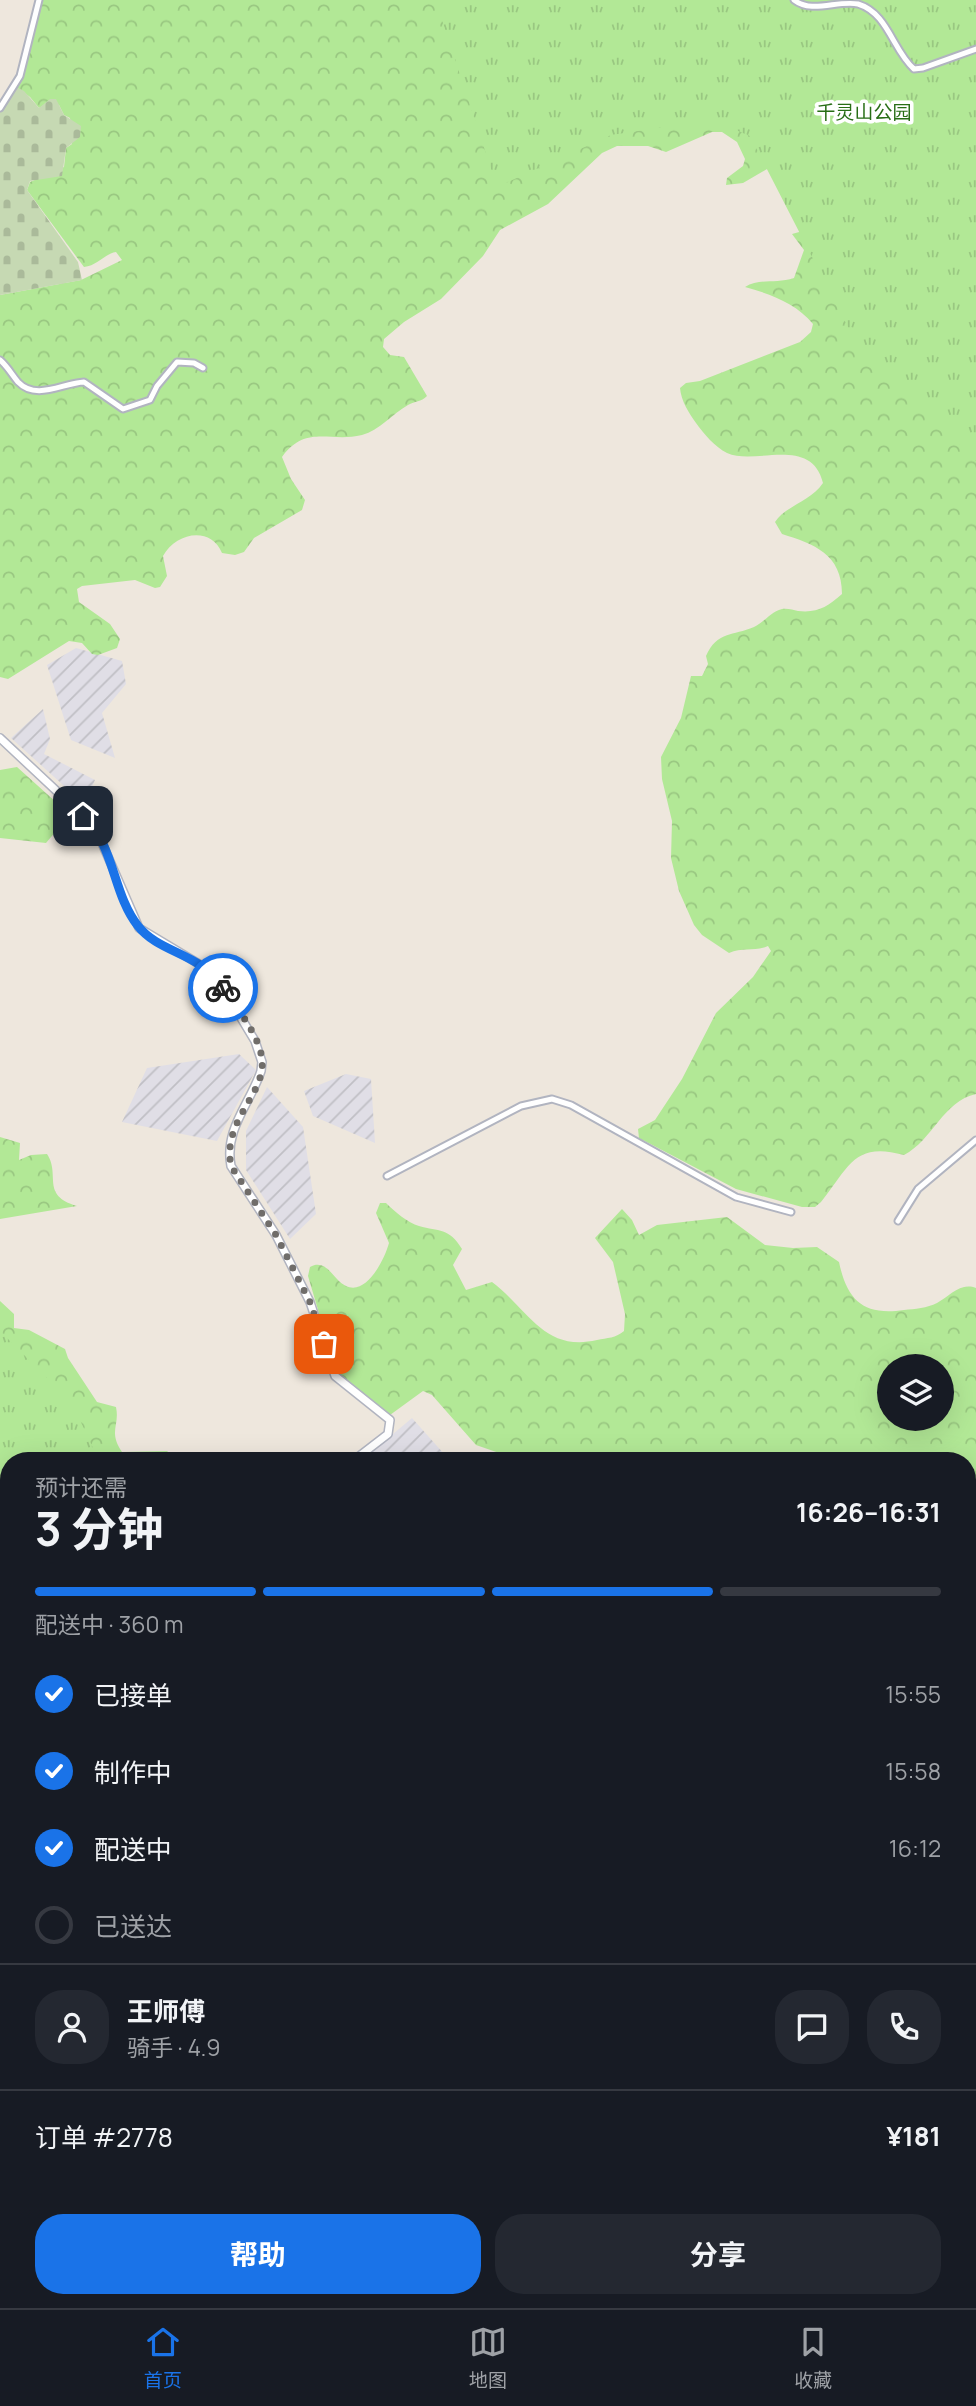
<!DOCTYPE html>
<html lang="zh">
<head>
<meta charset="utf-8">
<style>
  :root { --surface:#171b24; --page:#242831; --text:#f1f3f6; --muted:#9ea1a6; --line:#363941; --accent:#1a73e8 }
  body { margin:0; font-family:Manrope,"Noto Sans SC",sans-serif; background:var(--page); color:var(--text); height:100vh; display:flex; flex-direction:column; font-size:26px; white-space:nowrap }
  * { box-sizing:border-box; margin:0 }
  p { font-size:23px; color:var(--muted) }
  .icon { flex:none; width:38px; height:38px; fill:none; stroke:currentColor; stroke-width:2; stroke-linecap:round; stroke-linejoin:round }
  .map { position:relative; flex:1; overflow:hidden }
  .details { position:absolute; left:0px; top:1452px; width:976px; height:856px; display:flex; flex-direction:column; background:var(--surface); border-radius:28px 28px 0 0; box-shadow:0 7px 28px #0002 }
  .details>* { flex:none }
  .fabs { position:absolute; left:877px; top:1354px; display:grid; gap:14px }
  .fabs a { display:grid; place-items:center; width:77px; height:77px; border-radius:50%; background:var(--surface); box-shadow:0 7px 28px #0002; font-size:35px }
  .pin { position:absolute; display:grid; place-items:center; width:60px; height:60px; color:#fff; margin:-30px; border-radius:14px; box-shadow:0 4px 10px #0006 }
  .courier { position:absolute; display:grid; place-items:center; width:70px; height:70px; margin:-35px; border:5px solid #1a73e8; border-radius:50%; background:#fff; color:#222; box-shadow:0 2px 9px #0007 }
  .overview em { font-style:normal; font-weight:700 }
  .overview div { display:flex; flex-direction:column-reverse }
  .overview { display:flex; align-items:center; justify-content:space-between; height:119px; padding:0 35px }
  h1 { font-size:46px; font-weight:700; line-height:52px }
  .bar { display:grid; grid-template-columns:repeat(4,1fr); gap:10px 7px; align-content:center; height:84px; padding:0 35px }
  .bar i { height:9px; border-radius:5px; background:var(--line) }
  .bar .selected { background:var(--accent) }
  .bar p { grid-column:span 4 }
  .line { display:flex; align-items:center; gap:18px; padding:0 35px; border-top:2px solid var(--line) }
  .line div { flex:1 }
  .round { display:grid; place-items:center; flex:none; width:74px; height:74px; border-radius:28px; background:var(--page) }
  ol { padding:0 35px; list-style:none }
  li { display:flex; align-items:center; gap:21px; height:77px }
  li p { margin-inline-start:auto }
  li .icon { padding:7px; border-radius:50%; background:var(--accent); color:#fff; stroke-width:4 }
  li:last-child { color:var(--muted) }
  li i { width:38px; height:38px; border:4px solid var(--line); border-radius:50% }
  .cta { display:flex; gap:14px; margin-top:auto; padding:14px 35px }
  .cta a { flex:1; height:80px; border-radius:28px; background:var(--accent); color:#fff; font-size:28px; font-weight:700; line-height:80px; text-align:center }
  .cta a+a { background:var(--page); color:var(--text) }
  .menu { display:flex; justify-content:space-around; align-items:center; height:98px; border-top:2px solid var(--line); background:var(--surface); font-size:19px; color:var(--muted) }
  .menu a { display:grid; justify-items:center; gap:4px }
  .menu .selected { color:var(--accent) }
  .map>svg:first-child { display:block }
</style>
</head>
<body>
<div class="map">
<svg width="976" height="2308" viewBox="0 0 976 2308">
  <defs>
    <pattern id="industrial-furrows" width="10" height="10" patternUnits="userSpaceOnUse" patternTransform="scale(1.75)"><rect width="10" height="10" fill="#e0dee6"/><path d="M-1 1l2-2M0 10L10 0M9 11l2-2" fill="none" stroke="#c0bfc5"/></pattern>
    <pattern id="forest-crowns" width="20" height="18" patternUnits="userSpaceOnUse" patternTransform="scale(1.75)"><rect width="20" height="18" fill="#b2e896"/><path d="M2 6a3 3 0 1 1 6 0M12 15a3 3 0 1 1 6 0" fill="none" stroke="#99c781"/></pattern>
    <pattern id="cemetery-stones" width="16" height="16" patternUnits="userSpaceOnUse" patternTransform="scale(1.75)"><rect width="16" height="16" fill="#c6d9b3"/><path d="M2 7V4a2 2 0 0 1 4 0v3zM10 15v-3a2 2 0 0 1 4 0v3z" fill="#aaba9a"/></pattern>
    <pattern id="park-tufts" width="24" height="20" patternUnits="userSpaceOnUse" patternTransform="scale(1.75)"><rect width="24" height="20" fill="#b2e896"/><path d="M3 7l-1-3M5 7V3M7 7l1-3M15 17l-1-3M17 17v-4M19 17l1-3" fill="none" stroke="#99c781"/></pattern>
  </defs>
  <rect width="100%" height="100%" fill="#eee7dd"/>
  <!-- industrial -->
  <path fill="url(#industrial-furrows)" d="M 76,648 L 122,661 L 126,684 L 102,713 L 115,758 L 71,740 L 47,665 Z
    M 43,709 L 50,739 L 44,754 L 95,780 L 84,804 L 11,738 Z
    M 239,1054 L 256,1070 L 217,1141 L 122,1122 L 147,1068 Z
    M 346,1074 L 371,1079 L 375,1143 L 313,1116 L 304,1091 Z
    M 267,1087 L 303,1127 L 316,1214 L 290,1239 L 246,1170 L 246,1131 Z
    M 412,1418 L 445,1455 L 433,1461 L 361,1461 Z"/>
  <!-- forest -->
  <path fill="url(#forest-crowns)" fill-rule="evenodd" d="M 37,0 L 976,0 L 976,1094 C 943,1101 933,1140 904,1155 C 854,1141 849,1167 821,1202 L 815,1207 L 802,1207 L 736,1189 L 639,1138 L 638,1129 L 655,1120 L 682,1079 L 716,1013 L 753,977 L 771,951 L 768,946 C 755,952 743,947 729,953 L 702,935 L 694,925 L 679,891 L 671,858 L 672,821 L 662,779 L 661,757 L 681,718 L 691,676 L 702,676 L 708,664 L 706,656 C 717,631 733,636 754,627 C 765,622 770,612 782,609 C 788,608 793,610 798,611 C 818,613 827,607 842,594 C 842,554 814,544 782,534 L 775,522 C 785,506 810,502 823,483 C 811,435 755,466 727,453 C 715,447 704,434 696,423 C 689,413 681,401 680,388 L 686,383 L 700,381 L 800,342 L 811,332 L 813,324 C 796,303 770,294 745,287 C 759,278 776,284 794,278 L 804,250 L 792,234 L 810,229 L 779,162 L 743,183 L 726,185 L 727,178 L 743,166 L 745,159 L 737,142 L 722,132 L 712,132 L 666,152 L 648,146 L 617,146 L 602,153 L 548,204 L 500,230 L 483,256 L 441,299 L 404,322 L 384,339 L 383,347 L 390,355 L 404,357 L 427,396 C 421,402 415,401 408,405 C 392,414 380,430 362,435 C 330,443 306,424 282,457 L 291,479 L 305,500 L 302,510 L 254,538 L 244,552 L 235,555 L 222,553 C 211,526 176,532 163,556 L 167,576 L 160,587 L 155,588 L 135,580 L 82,586 L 77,589 L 79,602 L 110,624 L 120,639 L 117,648 L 98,655 L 92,654 L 82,643 L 69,641 L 8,679 L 0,677 L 0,295 L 81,280 L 122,260 L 116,252 C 104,254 97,266 84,267 L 27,190 L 30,182 L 64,167 L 66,148 L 72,144 L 70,118 L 64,115 L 59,105 L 46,104 L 39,108 L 30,97 L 16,87 L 24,67 Z
    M 17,767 L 67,812 L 67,818 L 46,843 L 0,838 L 0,770 Z
    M 0,1137 L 20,1143 L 19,1160 L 31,1155 L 47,1154 C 61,1175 40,1195 77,1206 L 0,1219 Z
    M 380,1203 L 386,1203 C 394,1211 408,1223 419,1226 C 439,1232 449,1227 462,1249 L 453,1265 L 466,1290 L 492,1282 C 530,1311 544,1352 597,1340 C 607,1338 616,1338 624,1331 L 625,1314 L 613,1262 L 595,1238 L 622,1209 L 632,1220 L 639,1235 L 657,1225 L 727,1217 L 765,1245 L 793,1248 L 817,1247 L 839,1262 C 847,1300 863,1316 904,1310 C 915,1309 927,1308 937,1303 C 950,1296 960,1282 976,1288 L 976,2024 L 968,2028 L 968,1461 L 522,1461 L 476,1445 L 432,1395 L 423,1391 L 390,1415 L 337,1374 L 308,1276 L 310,1267 C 327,1258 333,1280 346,1286 C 367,1296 385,1258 389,1243 L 376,1213 ZM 889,1367 L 942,1367 L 942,1419 L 889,1419 Z
    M 0,1301 L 14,1314 L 14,1328 L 29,1330 L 65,1349 L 68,1358 L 97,1402 L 116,1407 C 120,1426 108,1431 122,1452 L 167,1451 L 179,1461 L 9,1461 L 9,1811 L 0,1808 Z
    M 9,2199 L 9,2253 L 7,2254 L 0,2244 L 0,2205 Z
    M 54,2300 L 200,2300 L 187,2308 L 56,2308 Z"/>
  <!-- cemetery -->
  <path fill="url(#cemetery-stones)" d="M 16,87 L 24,91 L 39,108 L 50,99 L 56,99 L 64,115 L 81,126 L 80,137 L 66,148 L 62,176 L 30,181 L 27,190 L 78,262 L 82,280 L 0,295 L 0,105 Z"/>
  <!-- park -->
  <path fill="url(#park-tufts)" d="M 439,0 L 976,0 L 976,461 L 851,333 L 750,136 L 712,120 L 611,135 L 497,187 L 439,11 Z
    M 0,1331 L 72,1403 L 99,1461 L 9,1461 L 9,1771 L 0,1776 Z
    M 976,1577 L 976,1653 C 965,1639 965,1592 976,1577 Z"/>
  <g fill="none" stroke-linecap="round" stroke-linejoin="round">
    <!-- street casing -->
    <g stroke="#b1b4c0" stroke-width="9">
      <path id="street" d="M 794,0 C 812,14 837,0 858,4 C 888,13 893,51 914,69 L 923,68 L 976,49
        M 0,108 L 20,76 L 39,0
        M 0,360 C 8,367 12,375 18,382 C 36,401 63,383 84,382 L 123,409 L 150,400 L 157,386 L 177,362 L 194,363 L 203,368
        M 387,1176 L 521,1106 L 552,1099 L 571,1105 L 736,1197 L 791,1212
        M 898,1221 L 918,1189 L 976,1140
        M 0,2062 L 9,2057
        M 0,2189 L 9,2190"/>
    </g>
    <!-- secondary casing -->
    <g stroke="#b1b4c0" stroke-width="10">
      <path id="secondary" d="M 0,738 L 95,827 L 139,928 L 214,973 L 255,1041 L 262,1062 L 261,1071 C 250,1104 224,1129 231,1166 L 276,1235 L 310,1302 L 335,1376 L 390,1420 L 388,1434 L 353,1461
        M 968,1541 L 976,1541
        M 968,1674 L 976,1684
        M 968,1707 L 976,1719
        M 968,1884 L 976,1899
        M 968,2141 L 976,2141
        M 968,2146 L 976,2146
        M 790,2300 L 798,2308
        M 797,2300 L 805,2308
        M 745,2308 L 749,2300
        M 753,2308 L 757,2300"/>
    </g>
    <!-- highway casing -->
    <g stroke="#c8c8c8" stroke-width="12">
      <path id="highway" d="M 968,2037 L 976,2034
        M 968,2045 L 976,2041
        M 648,2308 L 655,2300
        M 663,2308 L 667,2300
        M 673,2308 L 676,2300"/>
    </g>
    <!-- street -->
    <use href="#street" stroke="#fff" stroke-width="5"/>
    <!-- secondary -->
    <use href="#secondary" stroke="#fff" stroke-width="7"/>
    <!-- highway -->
    <use href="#highway" stroke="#ff9f57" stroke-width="9"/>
  </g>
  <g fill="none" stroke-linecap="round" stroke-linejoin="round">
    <!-- done -->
    <path stroke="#706d6a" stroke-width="7" stroke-dasharray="0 12.6" d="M 223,988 C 237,1008 259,1035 262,1059 C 266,1095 222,1119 231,1166 L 276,1235 L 310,1302 L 324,1344"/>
    <!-- route -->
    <path stroke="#1a73e8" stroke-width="9" d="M 83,816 C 115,845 112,893 138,926 C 160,954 200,952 223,988"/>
  </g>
  <g text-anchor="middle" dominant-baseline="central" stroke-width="7" stroke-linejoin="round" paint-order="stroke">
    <!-- park labels -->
    <g font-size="19" fill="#286e16" stroke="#fff">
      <text x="864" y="112">千灵山公园</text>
    </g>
  </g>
</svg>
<div class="fabs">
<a><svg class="icon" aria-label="layers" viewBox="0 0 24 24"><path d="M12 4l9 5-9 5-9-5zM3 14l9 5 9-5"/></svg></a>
</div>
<div class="pin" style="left:324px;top:1344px;background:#ea580c"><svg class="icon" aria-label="bag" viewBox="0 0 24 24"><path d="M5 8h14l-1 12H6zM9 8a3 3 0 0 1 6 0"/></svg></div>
<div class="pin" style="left:83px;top:816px;background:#1f2937"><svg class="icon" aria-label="home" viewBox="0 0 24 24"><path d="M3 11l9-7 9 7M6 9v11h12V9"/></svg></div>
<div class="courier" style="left:223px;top:988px"><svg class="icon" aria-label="bike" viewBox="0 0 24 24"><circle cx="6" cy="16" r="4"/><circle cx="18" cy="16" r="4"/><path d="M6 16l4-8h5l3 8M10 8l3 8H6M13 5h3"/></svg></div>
<section class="details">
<div class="overview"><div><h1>3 分钟</h1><p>预计还需</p></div><em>16:26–16:31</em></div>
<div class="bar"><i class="selected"></i><i class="selected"></i><i class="selected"></i><i></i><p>配送中 · 360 m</p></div>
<ol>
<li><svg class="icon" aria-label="check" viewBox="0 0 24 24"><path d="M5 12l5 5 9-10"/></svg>已接单<p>15:55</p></li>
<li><svg class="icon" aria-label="check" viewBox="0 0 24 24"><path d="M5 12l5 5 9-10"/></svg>制作中<p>15:58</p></li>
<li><svg class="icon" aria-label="check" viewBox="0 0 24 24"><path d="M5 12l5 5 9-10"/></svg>配送中<p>16:12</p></li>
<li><i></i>已送达</li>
</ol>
<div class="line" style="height:126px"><a class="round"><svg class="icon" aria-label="person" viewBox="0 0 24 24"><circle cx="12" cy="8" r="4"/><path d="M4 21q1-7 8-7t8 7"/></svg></a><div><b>王师傅</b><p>骑手 · 4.9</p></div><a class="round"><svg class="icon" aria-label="chat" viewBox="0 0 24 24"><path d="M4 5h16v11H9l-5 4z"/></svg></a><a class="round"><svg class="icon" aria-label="phone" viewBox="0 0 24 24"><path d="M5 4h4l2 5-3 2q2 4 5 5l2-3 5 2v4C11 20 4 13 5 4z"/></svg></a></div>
<div class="line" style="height:91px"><div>订单 #2778</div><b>¥181</b></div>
<div class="cta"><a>帮助</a><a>分享</a></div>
</section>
</div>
<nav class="menu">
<a class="selected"><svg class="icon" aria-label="home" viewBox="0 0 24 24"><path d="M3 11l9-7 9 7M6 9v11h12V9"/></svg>首页</a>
<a><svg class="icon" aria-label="map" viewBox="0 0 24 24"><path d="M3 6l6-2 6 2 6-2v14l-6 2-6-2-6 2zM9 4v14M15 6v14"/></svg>地图</a>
<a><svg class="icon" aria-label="saved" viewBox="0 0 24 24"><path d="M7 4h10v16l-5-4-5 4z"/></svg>收藏</a>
</nav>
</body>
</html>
